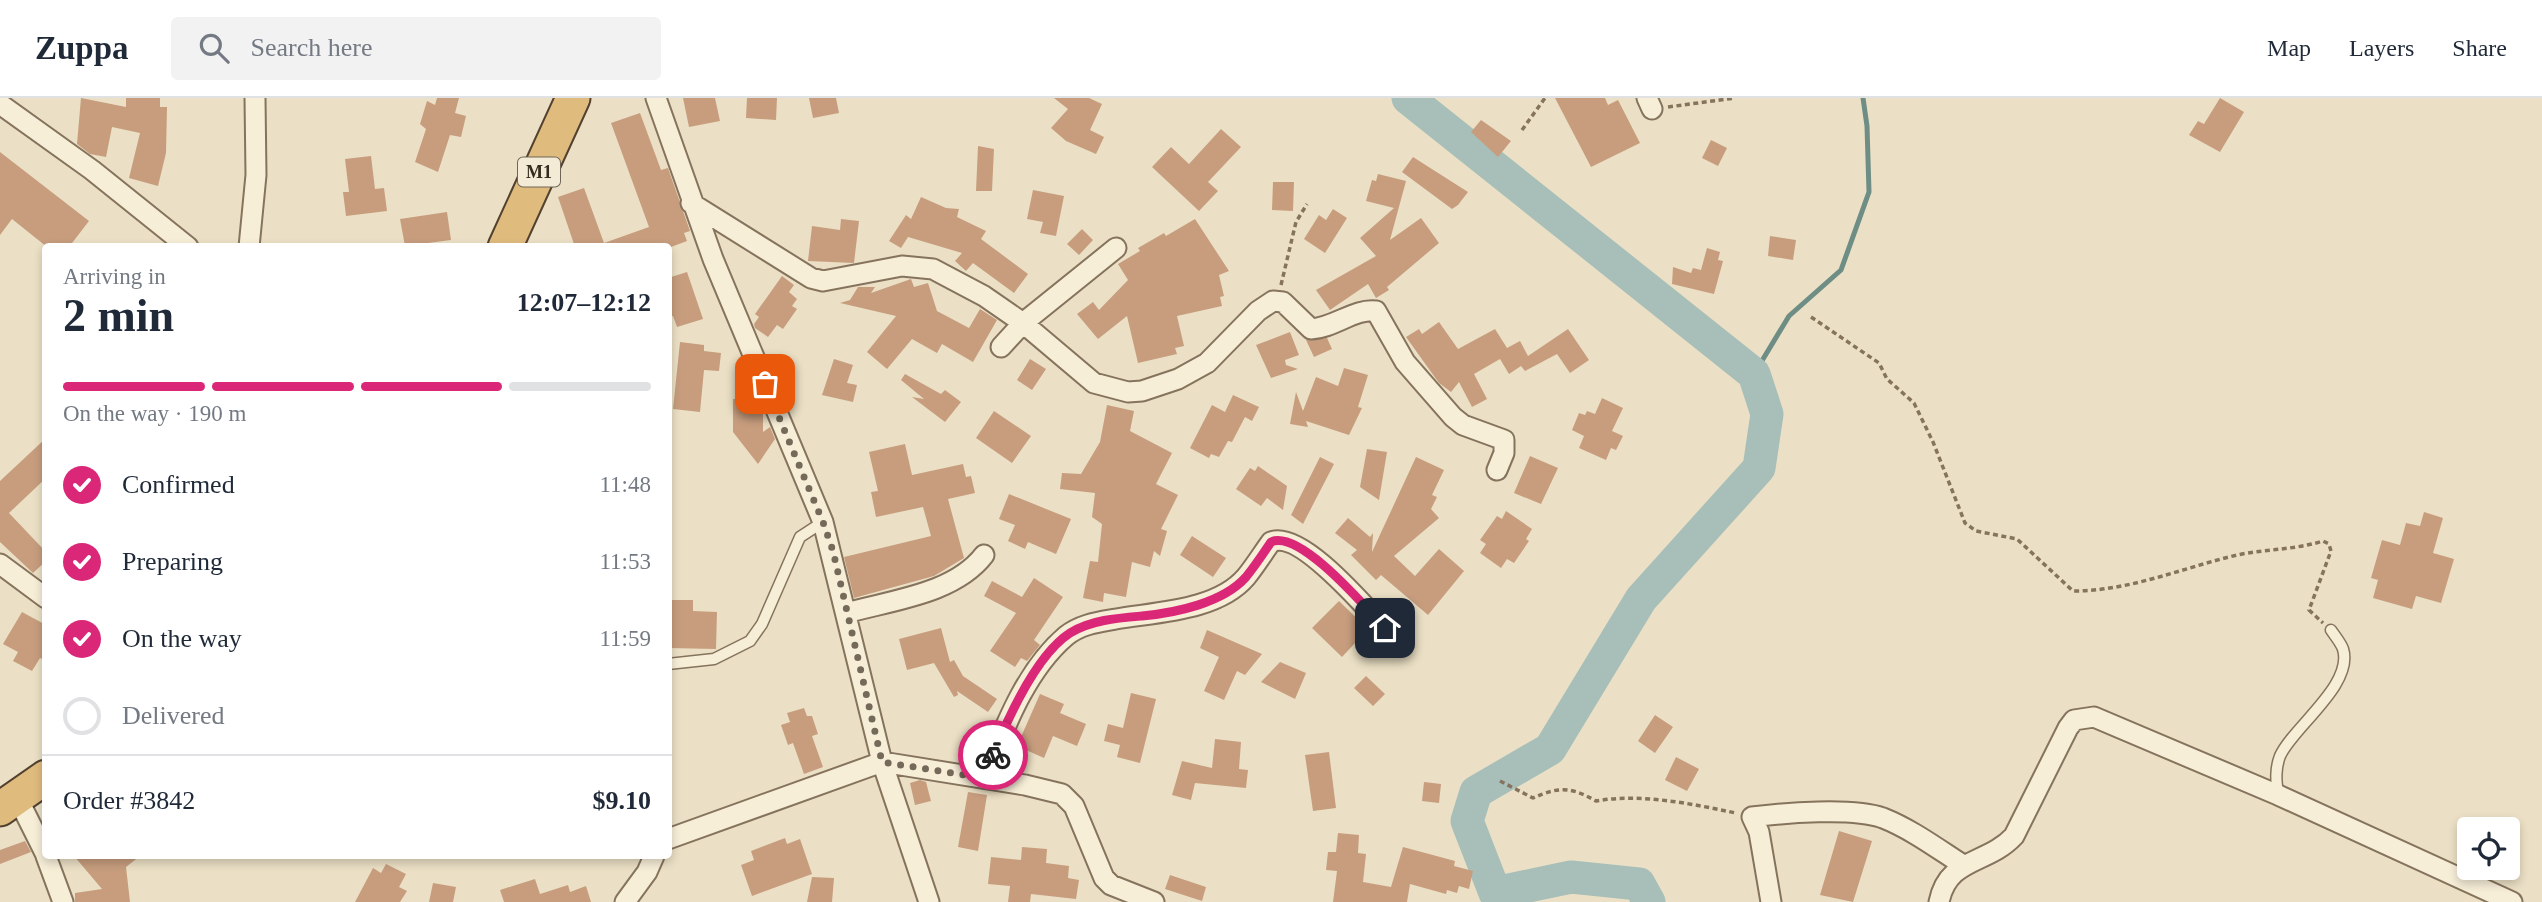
<!DOCTYPE html>
<html lang="en">
<head>
<meta charset="utf-8">
<style>
  :root { --surface:#fff; --page:#f2f2f3; --text:#1f2937; --muted:#747a83; --line:#e0e1e3; --accent:#db2777 }
  body { margin:0; font-family:"Times New Roman",serif; background:var(--page); color:var(--text); height:100vh; display:flex; flex-direction:column; font-size:26px; white-space:nowrap }
  * { box-sizing:border-box; margin:0 }
  p { font-size:23px; color:var(--muted) }
  .icon { flex:none; width:38px; height:38px; fill:none; stroke:currentColor; stroke-width:2; stroke-linecap:round; stroke-linejoin:round }
  .map { position:relative; flex:1; overflow:hidden }
  .side { position:absolute; left:42px; top:145px; width:630px; height:616px; display:flex; flex-direction:column; background:var(--surface); border-radius:7px; box-shadow:0 4px 10px #0003 }
  .side>* { flex:none }
  .fabs { position:absolute; left:2457px; top:719px; display:grid; gap:14px }
  .fabs a { display:grid; place-items:center; width:63px; height:63px; border-radius:7px; background:var(--surface); box-shadow:0 4px 10px #0003; font-size:35px }
  .pin { position:absolute; display:grid; place-items:center; width:60px; height:60px; color:#fff; margin:-30px; border-radius:14px; box-shadow:0 4px 10px #0006 }
  .courier { position:absolute; display:grid; place-items:center; width:70px; height:70px; margin:-35px; border:5px solid #db2777; border-radius:50%; background:#fff; color:#222; box-shadow:0 2px 9px #0007 }
  .summary em { font-style:normal; font-weight:700 }
  .summary div { display:flex; flex-direction:column-reverse }
  .summary { display:flex; align-items:center; justify-content:space-between; height:119px; padding:0 21px }
  h1 { font-size:46px; font-weight:700; line-height:52px }
  .bar { display:grid; grid-template-columns:repeat(4,1fr); gap:10px 7px; align-content:center; height:84px; padding:0 21px }
  .bar i { height:9px; border-radius:5px; background:var(--line) }
  .bar .selected { background:var(--accent) }
  .bar p { grid-column:span 4 }
  .line { display:flex; align-items:center; gap:18px; padding:0 21px; border-top:2px solid var(--line) }
  .line div { flex:1 }
  ol { padding:0 21px; list-style:none }
  li { display:flex; align-items:center; gap:21px; height:77px }
  li p { margin-inline-start:auto }
  li .icon { padding:7px; border-radius:50%; background:var(--accent); color:#fff; stroke-width:4 }
  li:last-child { color:var(--muted) }
  li i { width:38px; height:38px; border:4px solid var(--line); border-radius:50% }
  header { display:flex; align-items:center; gap:42px; box-sizing:border-box; height:98px; padding:0 35px; background:var(--surface); border-bottom:2px solid var(--line) }
  header strong { font-size:33px }
  nav { display:flex; gap:38px; margin-inline-start:auto; font-size:24px }
  .search { width:490px; height:63px; background:var(--page); display:flex; align-items:center; gap:18px; box-sizing:border-box; padding:0 24px; border-radius:7px; color:var(--muted); font-size:26px }
  .map>svg:first-child { display:block }
</style>
</head>
<body>
<header>
<strong>Zuppa</strong>
<div class="search"><svg class="icon" aria-label="search" viewBox="0 0 24 24"><circle cx="10" cy="10" r="6"/><path d="M15 15l6 6"/></svg>Search here</div>
<nav><a>Map</a><a>Layers</a><a>Share</a></nav>
</header>
<div class="map">
<svg width="2542" height="804" viewBox="0 0 2542 804">
  <rect width="100%" height="100%" fill="#ebe0c5"/>
  <g fill="none" stroke-linecap="round" stroke-linejoin="round">
    <!-- stream -->
    <path stroke="#6e8d85" stroke-width="5" d="M 1754,276 L 1789,218 L 1841,172 L 1869,94 L 1867,28 L 1863,0"/>
    <!-- river -->
    <path stroke="#a7bfb8" stroke-width="33" d="M 1408,0 L 1754,276 L 1767,316 L 1759,370 L 1641,501 L 1550,651 L 1476,694 L 1467,723 L 1495,795 L 1571,779 L 1639,786 L 1649,804"/>
  </g>
  <!-- building -->
  <path fill="#c79d7e" d="M 81,0 L 126,9 L 126,0 L 160,0 L 160,9 L 167,9 L 166,55 L 158,88 L 129,80 L 140,35 L 112,29 L 106,59 L 90,56 L 77,46 Z
    M 437,0 L 459,0 L 455,15 L 466,18 L 461,39 L 450,37 L 438,74 L 415,64 L 426,31 L 420,26 L 427,3 L 435,7 Z
    M 683,0 L 715,0 L 720,23 L 689,29 Z
    M 747,0 L 777,0 L 776,22 L 746,20 Z
    M 809,0 L 836,0 L 839,15 L 813,20 Z
    M 1054,0 L 1089,0 L 1102,6 L 1090,32 L 1104,39 L 1096,56 L 1066,43 L 1051,30 L 1068,11 Z
    M 1555,0 L 1605,0 L 1608,7 L 1618,2 L 1640,45 L 1591,69 Z
    M 2220,0 L 2244,14 L 2220,54 L 2189,37 L 2198,23 L 2204,26 Z
    M 640,15 L 661,72 L 668,70 L 690,133 L 684,135 L 687,143 L 671,149 L 575,149 L 558,99 L 584,90 L 604,145 L 649,129 L 611,25 Z
    M 1481,22 L 1511,43 L 1498,59 L 1471,34 Z
    M 1221,31 L 1241,49 L 1208,84 L 1218,93 L 1199,113 L 1152,69 L 1171,49 L 1189,66 Z
    M 1711,42 L 1727,50 L 1718,68 L 1702,60 Z
    M 978,48 L 994,51 L 992,93 L 976,93 Z
    M 0,54 L 89,123 L 69,149 L 47,149 L 12,121 L 0,137 Z
    M 371,58 L 375,91 L 384,90 L 387,113 L 346,118 L 343,94 L 349,94 L 345,61 Z
    M 1413,59 L 1468,94 L 1458,107 L 1452,111 L 1402,74 Z
    M 1378,76 L 1406,83 L 1390,142 L 1421,120 L 1439,145 L 1387,189 L 1389,192 L 1376,200 L 1368,186 L 1330,212 L 1316,192 L 1376,158 L 1360,140 L 1394,110 L 1366,103 L 1372,82 L 1376,83 Z
    M 1273,84 L 1294,84 L 1293,113 L 1272,112 Z
    M 1033,92 L 1064,98 L 1056,138 L 1040,135 L 1043,124 L 1027,121 Z
    M 921,99 L 946,110 L 959,111 L 957,119 L 986,133 L 981,141 L 1028,176 L 1014,195 L 973,165 L 966,173 L 955,163 L 962,155 L 908,139 L 901,150 L 889,143 L 906,117 L 911,121 Z
    M 1333,111 L 1347,120 L 1325,155 L 1304,141 L 1319,117 L 1326,122 Z
    M 447,114 L 451,142 L 405,148 L 400,121 Z
    M 841,121 L 859,123 L 854,165 L 808,163 L 812,128 L 840,132 Z
    M 1195,121 L 1229,173 L 1219,177 L 1224,198 L 1220,199 L 1222,208 L 1177,218 L 1184,248 L 1175,250 L 1177,256 L 1138,265 L 1127,218 L 1098,241 L 1077,216 L 1093,204 L 1099,212 L 1128,182 L 1118,166 L 1140,153 L 1138,150 L 1164,135 L 1166,138 Z
    M 1082,131 L 1093,142 L 1079,157 L 1067,146 Z
    M 1770,138 L 1796,142 L 1793,162 L 1768,158 Z
    M 1707,150 L 1720,154 L 1718,162 L 1723,163 L 1714,196 L 1672,186 L 1673,169 L 1691,175 L 1693,170 L 1701,172 Z
    M 687,174 L 703,221 L 677,229 L 673,218 L 668,220 L 668,180 Z
    M 782,178 L 794,187 L 789,194 L 797,201 L 792,208 L 797,211 L 783,231 L 777,227 L 768,239 L 755,230 L 754,226 L 759,219 L 755,216 Z
    M 911,181 L 914,189 L 928,185 L 937,213 L 969,230 L 980,211 L 997,222 L 973,264 L 942,246 L 937,255 L 912,241 L 887,271 L 867,254 L 896,218 L 840,205 L 850,202 L 858,189 L 875,189 L 871,195 Z
    M 1439,224 L 1458,251 L 1495,231 L 1507,250 L 1520,243 L 1528,258 L 1568,231 L 1589,262 L 1570,275 L 1557,256 L 1525,273 L 1521,268 L 1509,276 L 1500,261 L 1474,276 L 1487,301 L 1472,309 L 1459,284 L 1451,294 L 1439,285 L 1406,239 L 1419,231 L 1422,236 Z
    M 1290,234 L 1299,257 L 1285,262 L 1286,267 L 1298,271 L 1271,280 L 1256,247 Z
    M 1327,240 L 1332,251 L 1314,259 L 1306,242 Z
    M 680,244 L 704,247 L 704,253 L 721,255 L 719,273 L 704,272 L 700,314 L 673,311 Z
    M 834,261 L 853,267 L 847,285 L 857,287 L 853,304 L 822,297 Z
    M 1030,261 L 1046,271 L 1032,292 L 1017,282 Z
    M 1344,270 L 1368,277 L 1358,309 L 1362,310 L 1349,337 L 1306,323 L 1308,329 L 1290,326 L 1296,294 L 1303,313 L 1316,279 L 1338,288 Z
    M 905,276 L 941,296 L 945,292 L 961,304 L 945,324 L 912,299 L 924,301 L 901,282 Z
    M 1233,297 L 1259,309 L 1252,323 L 1245,319 L 1232,344 L 1228,343 L 1219,359 L 1211,356 L 1209,360 L 1190,350 L 1212,307 L 1225,314 Z
    M 1602,300 L 1623,310 L 1612,333 L 1623,338 L 1616,352 L 1611,350 L 1606,362 L 1579,350 L 1584,338 L 1572,332 L 1579,315 L 1585,317 L 1587,313 L 1595,316 Z
    M 733,301 L 759,302 L 763,313 L 763,334 L 770,329 L 775,341 L 758,366 L 733,334 Z
    M 1107,307 L 1134,313 L 1130,333 L 1172,355 L 1156,386 L 1178,397 L 1161,431 L 1167,433 L 1160,458 L 1154,453 L 1150,469 L 1132,464 L 1126,499 L 1104,495 L 1103,504 L 1083,500 L 1090,463 L 1098,464 L 1102,426 L 1092,419 L 1095,395 L 1060,391 L 1062,375 L 1081,376 L 1100,344 Z
    M 994,313 L 1031,338 L 1012,365 L 976,340 Z
    M 46,340 L 46,380 L 9,415 L 46,454 L 46,463 L 33,475 L 0,444 L 0,383 Z
    M 905,346 L 912,377 L 963,366 L 966,379 L 971,378 L 975,395 L 948,401 L 964,460 L 934,478 L 854,500 L 844,459 L 931,438 L 923,409 L 876,419 L 871,394 L 878,393 L 869,354 Z
    M 1367,351 L 1387,354 L 1379,402 L 1360,389 Z
    M 1530,358 L 1558,370 L 1541,406 L 1514,395 Z
    M 1320,359 L 1334,366 L 1303,426 L 1291,417 Z
    M 1416,359 L 1444,372 L 1432,397 L 1437,399 L 1431,411 L 1439,420 L 1394,458 L 1415,478 L 1439,451 L 1464,473 L 1428,517 L 1381,477 L 1376,482 L 1351,457 L 1357,452 L 1335,435 L 1348,420 L 1370,439 L 1373,435 L 1372,454 Z
    M 1258,368 L 1287,388 L 1283,412 L 1267,400 L 1261,408 L 1236,391 L 1250,370 L 1255,373 Z
    M 1009,396 L 1071,421 L 1056,456 L 1028,444 L 1025,451 L 1008,443 L 1015,427 L 999,421 Z
    M 1506,413 L 1532,431 L 1526,441 L 1529,443 L 1514,465 L 1507,461 L 1501,470 L 1480,455 L 1486,446 L 1480,442 L 1497,418 L 1502,421 Z
    M 2424,414 L 2443,420 L 2433,455 L 2454,461 L 2441,505 L 2416,498 L 2412,511 L 2373,500 L 2378,482 L 2371,480 L 2382,442 L 2400,447 L 2406,425 L 2420,428 Z
    M 1192,438 L 1226,460 L 1213,479 L 1180,457 Z
    M 1034,480 L 1063,499 L 1034,542 L 1040,547 L 1027,563 L 1021,560 L 1015,569 L 990,553 L 1016,515 L 984,498 L 992,483 L 1022,499 Z
    M 668,502 L 693,502 L 693,513 L 717,514 L 716,551 L 668,550 Z
    M 1339,503 L 1375,538 L 1364,550 L 1357,543 L 1342,559 L 1312,530 Z
    M 22,514 L 46,527 L 46,563 L 40,560 L 32,573 L 13,563 L 18,554 L 3,546 Z
    M 941,530 L 950,564 L 954,562 L 963,578 L 997,601 L 988,614 L 957,593 L 958,597 L 954,599 L 934,565 L 907,572 L 899,541 Z
    M 1207,532 L 1262,556 L 1245,577 L 1237,573 L 1224,602 L 1204,593 L 1219,559 L 1200,550 Z
    M 1280,564 L 1306,575 L 1295,601 L 1261,584 Z
    M 1366,578 L 1385,596 L 1373,608 L 1354,590 Z
    M 1131,595 L 1156,601 L 1140,665 L 1117,659 L 1120,647 L 1104,643 L 1108,626 L 1123,630 Z
    M 1040,596 L 1064,606 L 1060,615 L 1086,626 L 1077,648 L 1053,638 L 1044,660 L 1017,648 Z
    M 804,610 L 807,618 L 812,618 L 818,636 L 812,638 L 823,669 L 804,676 L 793,645 L 788,647 L 781,627 L 790,624 L 787,615 Z
    M 1655,617 L 1673,629 L 1655,655 L 1638,643 Z
    M 1215,641 L 1241,644 L 1239,671 L 1248,672 L 1246,690 L 1195,685 L 1191,702 L 1172,697 L 1182,663 L 1212,670 Z
    M 1329,654 L 1336,710 L 1313,713 L 1305,657 Z
    M 1676,659 L 1699,671 L 1687,693 L 1665,682 Z
    M 920,682 L 926,684 L 931,703 L 915,707 L 910,685 Z
    M 1424,684 L 1441,686 L 1439,705 L 1422,703 Z
    M 968,694 L 987,697 L 978,753 L 958,749 Z
    M 1839,733 L 1872,743 L 1853,804 L 1820,797 Z
    M 1338,735 L 1359,737 L 1358,755 L 1366,756 L 1363,784 L 1391,789 L 1403,749 L 1455,763 L 1454,768 L 1473,773 L 1469,791 L 1459,788 L 1457,795 L 1447,792 L 1446,796 L 1410,786 L 1407,804 L 1333,804 L 1337,773 L 1326,772 L 1328,754 L 1336,754 Z
    M 785,740 L 787,746 L 800,741 L 812,776 L 752,798 L 741,767 L 754,762 L 751,753 Z
    M 25,743 L 31,754 L 0,766 L 0,752 Z
    M 1022,749 L 1047,751 L 1046,765 L 1069,768 L 1068,780 L 1079,782 L 1076,801 L 1031,796 L 1030,804 L 1008,804 L 1010,788 L 988,786 L 991,759 L 1021,762 Z
    M 74,758 L 140,758 L 126,769 L 130,804 L 75,804 L 75,795 L 102,791 Z
    M 386,766 L 406,776 L 399,789 L 407,793 L 400,804 L 355,804 L 373,770 L 381,775 Z
    M 1170,777 L 1206,789 L 1202,803 L 1165,791 Z
    M 812,779 L 834,780 L 832,804 L 807,804 Z
    M 535,781 L 540,796 L 568,787 L 570,794 L 586,788 L 591,804 L 504,804 L 500,792 Z
    M 433,785 L 456,789 L 453,804 L 429,804 Z"/>
  <g fill="none" stroke-linecap="round" stroke-linejoin="round">
    <!-- service casing -->
    <g stroke="#85735d" stroke-width="13">
      <path id="service" d="M 668,566 L 714,561 L 750,543 L 762,526 L 800,439 L 823,424
        M 2278,696 C 2276,683 2275,671 2280,658 C 2293,629 2354,587 2343,551 C 2341,545 2335,538 2331,532"/>
    </g>
    <!-- minor casing -->
    <g stroke="#85735d" stroke-width="23">
      <path id="minor" d="M 656,0 L 713,161 L 823,424 L 882,664 L 929,804
        M 1647,0 L 1652,11
        M 0,6 L 92,72 L 188,149
        M 691,105 L 811,180 L 823,183 L 902,168 L 933,171 L 984,198 L 1023,225 L 1094,285 L 1128,294 L 1142,293 L 1178,281 L 1207,265 L 1258,213 L 1273,203 L 1283,204 L 1311,231 C 1334,230 1355,210 1376,213 L 1405,264 L 1453,319 L 1463,327 L 1504,342 L 1504,355 L 1497,372
        M 249,149 L 256,77 L 255,0
        M 1001,249 L 1023,225 L 1116,150
        M 0,466 L 46,500
        M 846,515 C 892,502 954,496 984,457
        M 984,680 C 1004,631 1025,573 1066,538 C 1081,526 1099,524 1116,521 C 1156,514 1217,513 1246,479 C 1255,468 1263,455 1271,444 C 1300,431 1366,510 1385,530
        M 18,701 L 46,757
        M 668,741 L 882,664 L 1025,687 L 1062,696 L 1074,708 L 1104,780 L 1111,787 L 1154,804
        M 46,758 L 63,804
        M 625,804 L 647,774 L 654,758
        M 1771,804 L 1759,734 L 1752,719 C 1784,715 1853,709 1883,720 C 1911,731 1938,751 1963,767
        M 1939,804 C 1948,759 1987,767 2014,738 L 2068,630 L 2074,622 L 2094,619 L 2278,697 L 2512,804"/>
    </g>
    <!-- trunk casing -->
    <g stroke="#534130" stroke-width="37">
      <path id="trunk" d="M 505,149 L 573,0
        M 0,711 L 46,679"/>
    </g>
    <!-- path -->
    <path stroke="#85735d" stroke-width="3.5" stroke-dasharray="5 3.5" stroke-linecap="butt" d="M 1668,9 L 1735,0
      M 1522,32 L 1545,0
      M 1281,187 L 1296,124 L 1307,106
      M 1811,219 L 1879,265 L 1887,281 L 1914,305 L 1933,344 L 1965,425 L 1976,433 L 2017,441 L 2073,493 C 2130,493 2182,470 2237,457 C 2266,451 2294,452 2323,443 L 2329,446 L 2331,453 L 2309,512 L 2323,525
      M 1500,683 L 1533,700 C 1560,688 1571,689 1596,703 C 1641,695 1692,706 1736,715"/>
    <!-- service -->
    <use href="#service" stroke="#f7eed8" stroke-width="10"/>
    <!-- minor -->
    <use href="#minor" stroke="#f7eed8" stroke-width="19"/>
    <!-- trunk -->
    <use href="#trunk" stroke="#e0bb7e" stroke-width="33"/>
  </g>
  <g fill="none" stroke-linecap="round" stroke-linejoin="round">
    <!-- done -->
    <path stroke="#756a59" stroke-width="7" stroke-dasharray="0 12.6" d="M 765,286 L 823,424 L 833,453 L 882,664 L 984,680 L 993,657"/>
    <!-- route -->
    <path stroke="#db2777" stroke-width="9" d="M 993,657 C 1008,620 1036,557 1070,535 C 1091,522 1118,520 1142,518 C 1175,515 1223,505 1246,479 C 1255,468 1263,456 1271,444 C 1300,431 1366,510 1385,530"/>
  </g>
  <g text-anchor="middle" dominant-baseline="central" stroke-width="6" stroke-linejoin="round" paint-order="stroke">
    <!-- shield labels -->
    <rect fill="#f3ebd5" stroke="#6f6556" stroke-width="2" x="518" y="59.5" width="42" height="29" rx="5"/>
    <g font-size="18" font-weight="bold" fill="#362b1f">
      <text x="539" y="74">M1</text>
    </g>
  </g>
</svg>
<div class="fabs">
<a><svg class="icon" aria-label="locate" viewBox="0 0 24 24"><circle cx="12" cy="12" r="6"/><path d="M12 2v4M12 18v4M2 12h4M18 12h4"/></svg></a>
</div>
<div class="pin" style="left:765px;top:286px;background:#ea580c"><svg class="icon" aria-label="bag" viewBox="0 0 24 24"><path d="M5 8h14l-1 12H6zM9 8a3 3 0 0 1 6 0"/></svg></div>
<div class="pin" style="left:1385px;top:530px;background:#1f2937"><svg class="icon" aria-label="home" viewBox="0 0 24 24"><path d="M3 11l9-7 9 7M6 9v11h12V9"/></svg></div>
<div class="courier" style="left:993px;top:657px"><svg class="icon" aria-label="bike" viewBox="0 0 24 24"><circle cx="6" cy="16" r="4"/><circle cx="18" cy="16" r="4"/><path d="M6 16l4-8h5l3 8M10 8l3 8H6M13 5h3"/></svg></div>
<section class="side">
<div class="summary"><div><h1>2 min</h1><p>Arriving in</p></div><em>12:07–12:12</em></div>
<div class="bar"><i class="selected"></i><i class="selected"></i><i class="selected"></i><i></i><p>On the way · 190 m</p></div>
<ol>
<li><svg class="icon" aria-label="check" viewBox="0 0 24 24"><path d="M5 12l5 5 9-10"/></svg>Confirmed<p>11:48</p></li>
<li><svg class="icon" aria-label="check" viewBox="0 0 24 24"><path d="M5 12l5 5 9-10"/></svg>Preparing<p>11:53</p></li>
<li><svg class="icon" aria-label="check" viewBox="0 0 24 24"><path d="M5 12l5 5 9-10"/></svg>On the way<p>11:59</p></li>
<li><i></i>Delivered</li>
</ol>
<div class="line" style="height:91px"><div>Order #3842</div><b>$9.10</b></div>
</section>
</div>
</body>
</html>
